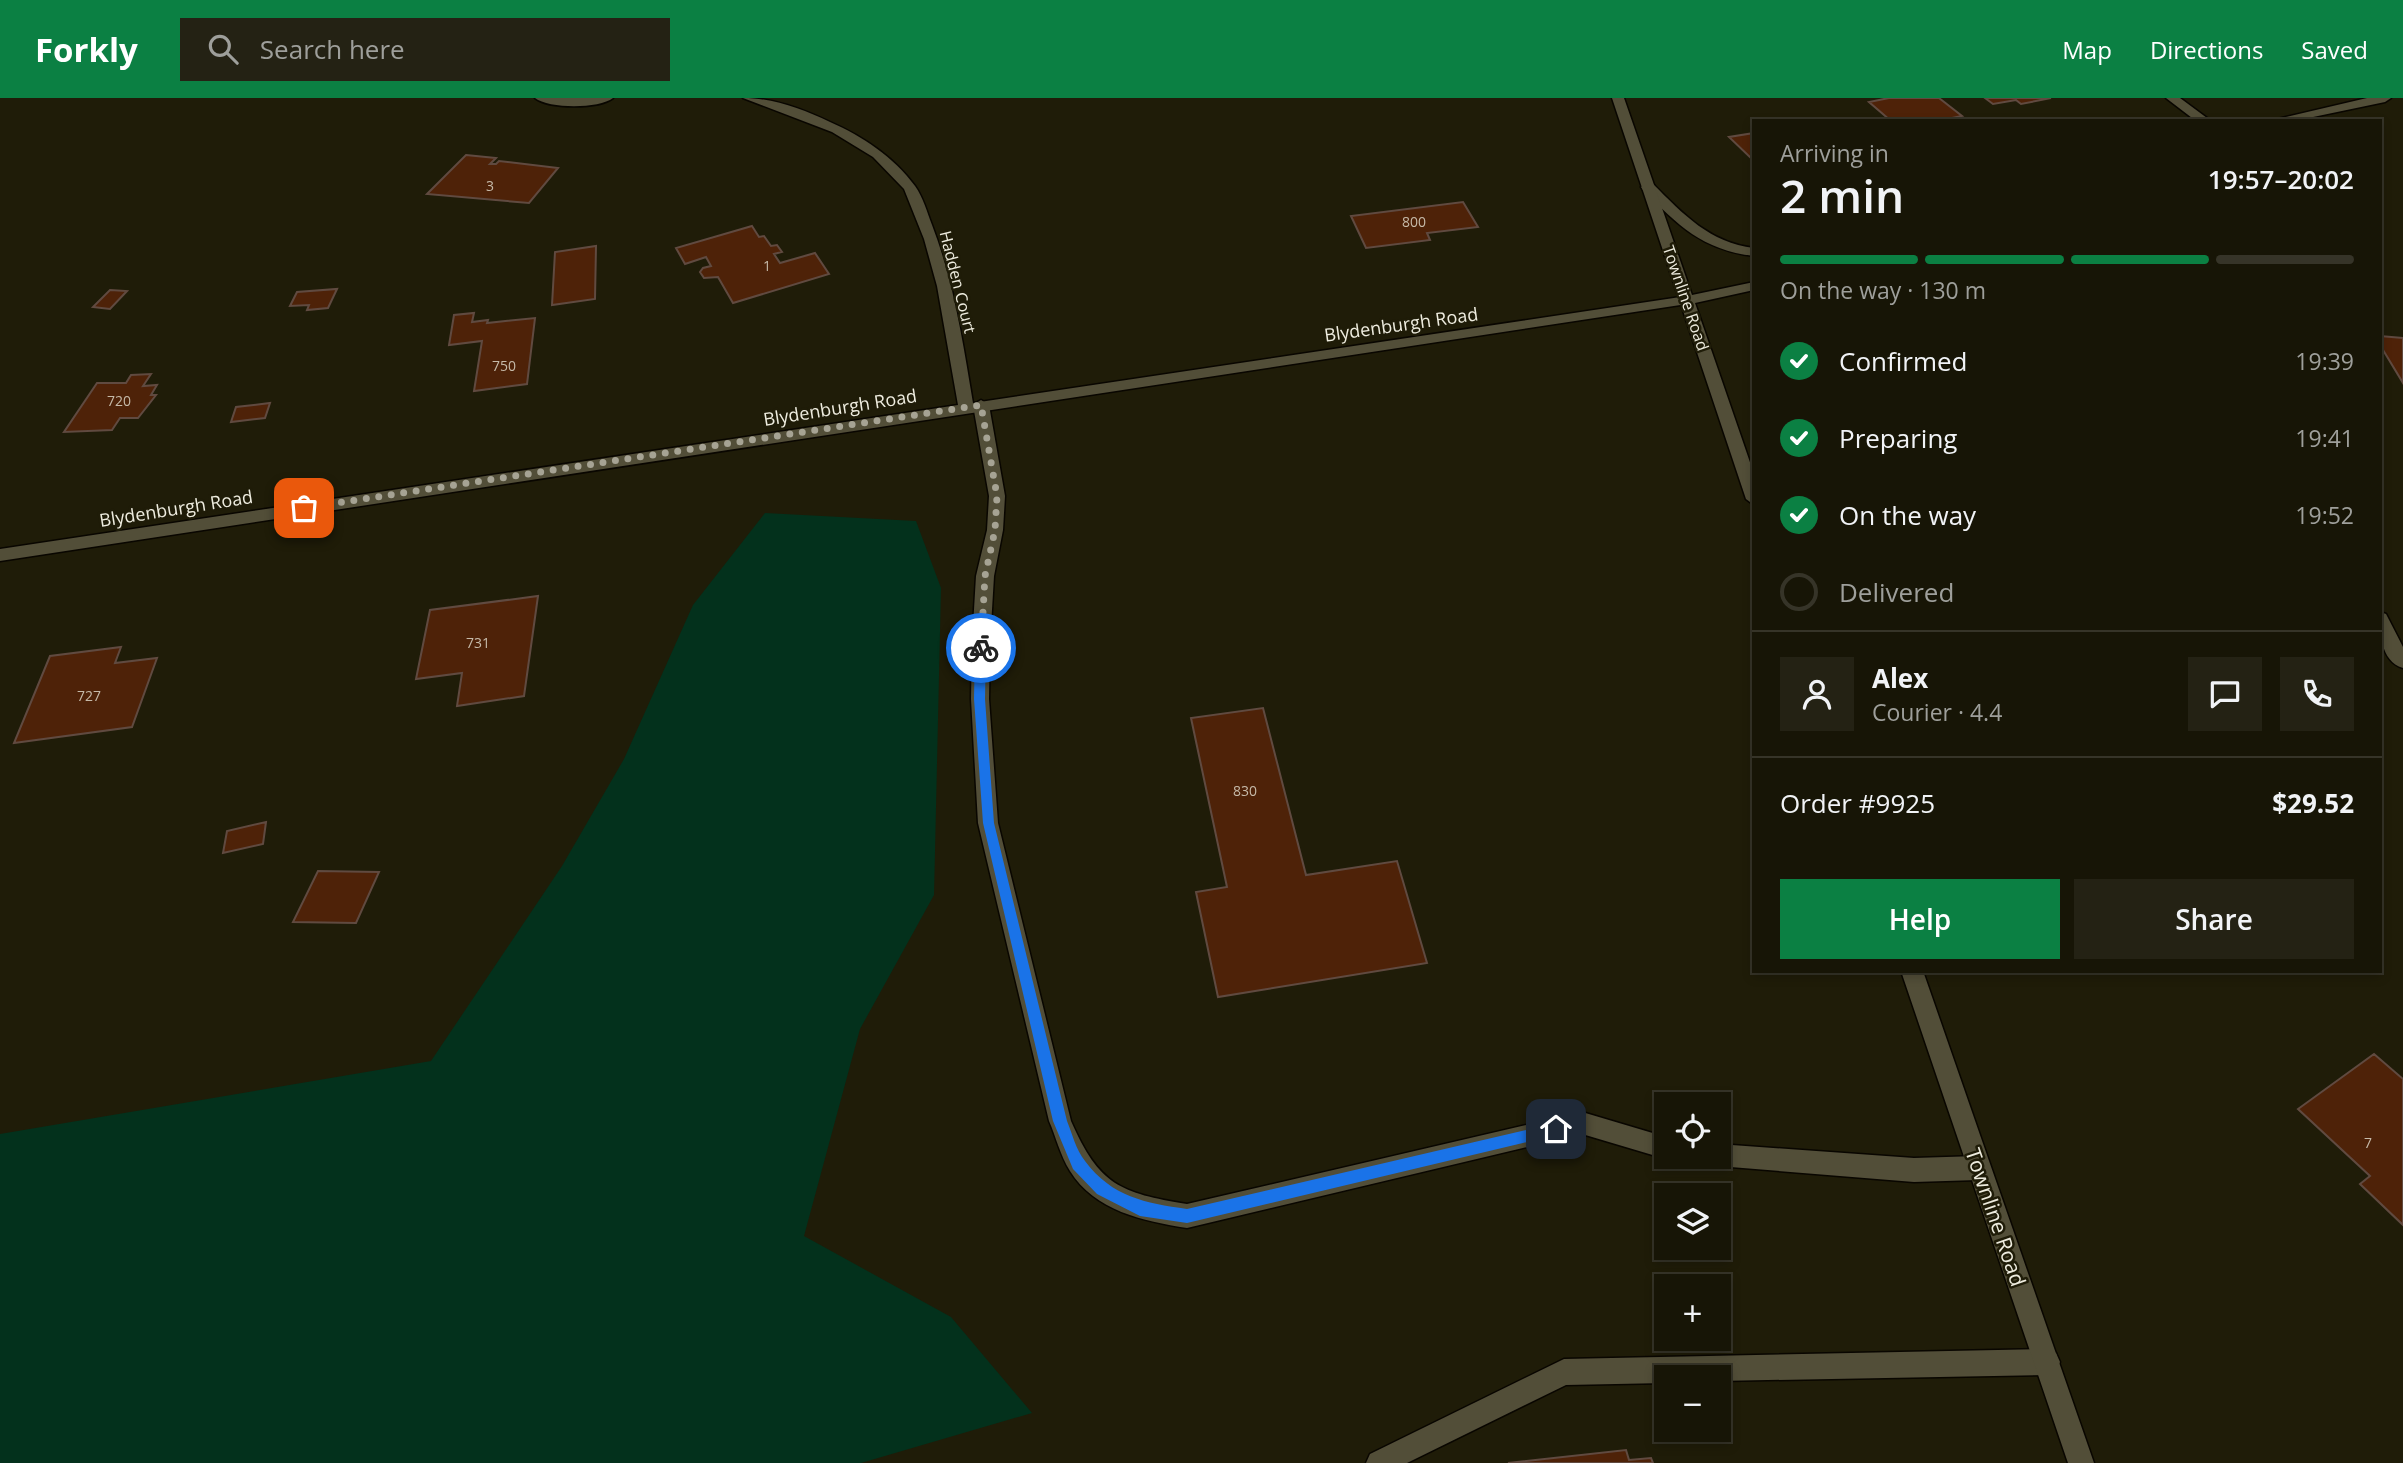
<!DOCTYPE html>
<html lang="en">
<head>
<meta charset="utf-8">
<style>
  :root { --surface:#171506; --page:#242214; --text:#f1f3f6; --muted:#9e9f9b; --line:#363428; --accent:#0b8043 }
  body { margin:0; font-family:"Open Sans",sans-serif; background:var(--page); color:var(--text); height:100vh; display:flex; flex-direction:column; font-size:26px; white-space:nowrap }
  * { box-sizing:border-box; margin:0 }
  p { font-size:23px; color:var(--muted) }
  .icon { flex:none; width:38px; height:38px; fill:none; stroke:currentColor; stroke-width:2; stroke-linecap:round; stroke-linejoin:round }
  .map { position:relative; flex:1; overflow:hidden }
  .sheet { position:absolute; left:1752px; top:21px; width:630px; height:854px; display:flex; flex-direction:column; background:var(--surface); border-radius:0px; box-shadow:0 4px 10px #0003,0 0 0 2px var(--line) }
  .sheet>* { flex:none }
  .controls { position:absolute; left:1654px; top:994px; display:grid; gap:14px }
  .controls a { display:grid; place-items:center; width:77px; height:77px; border-radius:0px; background:var(--surface); box-shadow:0 4px 10px #0003,0 0 0 2px var(--line); font-size:35px }
  .pin { position:absolute; display:grid; place-items:center; width:60px; height:60px; color:#fff; margin:-30px; border-radius:14px; box-shadow:0 4px 10px #0006 }
  .courier { position:absolute; display:grid; place-items:center; width:70px; height:70px; margin:-35px; border:5px solid #1a73e8; border-radius:50%; background:#fff; color:#222; box-shadow:0 2px 9px #0007 }
  .summary em { font-style:normal; font-weight:600 }
  .summary div { display:flex; flex-direction:column-reverse }
  .summary { display:flex; align-items:center; justify-content:space-between; height:119px; padding:0 28px }
  h1 { font-size:46px; font-weight:600; line-height:52px }
  .bar { display:grid; grid-template-columns:repeat(4,1fr); gap:10px 7px; align-content:center; height:84px; padding:0 28px }
  .bar i { height:9px; border-radius:5px; background:var(--line) }
  .bar .selected { background:var(--accent) }
  .bar p { grid-column:span 4 }
  .line { display:flex; align-items:center; gap:18px; padding:0 28px; border-top:2px solid var(--line) }
  .line div { flex:1 }
  .round { display:grid; place-items:center; flex:none; width:74px; height:74px; border-radius:0px; background:var(--page) }
  ol { padding:0 28px; list-style:none }
  li { display:flex; align-items:center; gap:21px; height:77px }
  li p { margin-inline-start:auto }
  li .icon { padding:7px; border-radius:50%; background:var(--accent); color:#fff; stroke-width:4 }
  li:last-child { color:var(--muted) }
  li i { width:38px; height:38px; border:4px solid var(--line); border-radius:50% }
  .button { display:flex; gap:14px; margin-top:auto; padding:14px 28px }
  .button a { flex:1; height:80px; border-radius:0px; background:var(--accent); color:#fff; font-size:28px; font-weight:600; line-height:80px; text-align:center }
  .button a+a { background:var(--page); color:var(--text) }
  header { display:flex; align-items:center; gap:42px; box-sizing:border-box; height:98px; padding:0 35px; background:var(--accent); color:#fff }
  header strong { font-size:33px }
  nav { display:flex; gap:38px; margin-inline-start:auto; font-size:24px }
  .search { width:490px; height:63px; background:var(--page); display:flex; align-items:center; gap:18px; box-sizing:border-box; padding:0 24px; border-radius:0px; color:var(--muted); font-size:26px }
  .map>svg:first-child { display:block }
</style>
</head>
<body>
<header>
<strong>Forkly</strong>
<div class="search"><svg class="icon" aria-label="search" viewBox="0 0 24 24"><circle cx="10" cy="10" r="6"/><path d="M15 15l6 6"/></svg>Search here</div>
<nav><a>Map</a><a>Directions</a><a>Saved</a></nav>
</header>
<div class="map">
<svg width="2403" height="1365" viewBox="0 0 2403 1365">
  <rect width="100%" height="100%" fill="#1f1c08"/>
  <!-- green -->
  <path fill="#03311c" d="M 765,415 L 916,423 L 941,490 L 934,797 L 860,931 L 804,1138 L 951,1219 L 1032,1315 L 861,1365 L 0,1365 L 0,1036 L 431,963 L 562,768 L 624,661 L 693,507 Z"/>
  <!-- building -->
  <path fill="#4e2208" stroke="#604a40" stroke-width="2" d="M 1889,0 L 1939,0 L 1962,18 L 1937,23 L 1891,23 L 1869,4 Z
    M 1985,0 L 2051,0 L 2021,6 L 2016,2 L 1993,6 Z
    M 1754,35 L 1754,62 L 1753,62 L 1729,39 Z
    M 466,57 L 496,60 L 490,66 L 496,66 L 499,63 L 558,70 L 529,105 L 427,96 Z
    M 1463,104 L 1478,129 L 1427,135 L 1430,142 L 1366,150 L 1351,118 Z
    M 752,128 L 759,139 L 764,138 L 771,148 L 777,147 L 782,154 L 774,156 L 780,165 L 815,155 L 829,176 L 733,205 L 718,179 L 704,180 L 700,174 L 703,170 L 711,168 L 706,159 L 685,166 L 676,150 Z
    M 596,148 L 595,201 L 552,207 L 555,154 Z
    M 337,191 L 328,210 L 307,212 L 309,207 L 290,208 L 297,194 Z
    M 110,192 L 127,193 L 110,211 L 93,209 Z
    M 474,215 L 472,224 L 488,222 L 487,225 L 535,220 L 527,286 L 474,293 L 482,243 L 449,247 L 454,217 Z
    M 2380,238 L 2403,240 L 2403,285 L 2380,247 Z
    M 151,276 L 143,288 L 157,287 L 151,297 L 156,297 L 138,320 L 120,320 L 112,332 L 64,334 L 97,285 L 126,285 L 131,277 Z
    M 270,305 L 265,320 L 231,324 L 236,309 Z
    M 538,498 L 524,598 L 457,608 L 462,575 L 416,581 L 430,512 Z
    M 121,549 L 115,565 L 157,560 L 132,629 L 14,645 L 50,558 Z
    M 1263,610 L 1306,777 L 1397,763 L 1427,865 L 1218,899 L 1196,794 L 1227,789 L 1191,620 Z
    M 266,724 L 263,746 L 223,755 L 227,733 Z
    M 318,773 L 379,774 L 356,825 L 293,824 Z
    M 2374,956 L 2403,981 L 2403,1127 L 2360,1086 L 2370,1078 L 2298,1011 Z
    M 1626,1352 L 1629,1362 L 1651,1360 L 1653,1365 L 1508,1365 Z"/>
  <g fill="none" stroke-linecap="round" stroke-linejoin="round">
    <!-- service casing -->
    <g stroke="#090600" stroke-width="3">
      <path id="service" d="M 1648,85 L 1653,86 C 1683,116 1710,145 1754,150 L 1754,158 C 1702,152 1678,127 1643,92 L 1641,89 Z
        M 981,302 L 989,307 L 1005,398 L 1003,432 L 994,478 L 990,545 L 989,601 L 998,725 L 1071,1023 C 1099,1087 1120,1095 1187,1106 L 1582,1014 L 1666,1039 L 1666,1059 L 1672,1059 L 1666,1061 L 1582,1036 L 1187,1130 C 1143,1123 1095,1113 1070,1073 C 1060,1057 1056,1039 1049,1023 L 978,725 L 971,601 L 972,545 L 976,478 L 987,432 L 989,398 L 973,307 Z
        M 1718,1046 L 1914,1060 L 1978,1058 L 1986,1062 L 1990,1070 L 1986,1078 L 1978,1082 L 1914,1084 L 1718,1068 L 1710,1065 L 1707,1059 L 1718,1059 Z
        M 2047,1251 L 2056,1255 L 2060,1264 L 2056,1273 L 2047,1277 L 1718,1283 L 1718,1279 L 1666,1279 L 1666,1285 L 1566,1287 L 1407,1365 L 1366,1365 L 1370,1356 L 1564,1261 Z"/>
    </g>
    <!-- minor casing -->
    <g stroke="#090600" stroke-width="3">
      <path id="minor" d="M 535,0 L 613,0 C 599,11 549,11 535,0 Z
        M 743,0 C 774,0 802,11 830,24 C 862,38 894,59 915,88 C 923,99 927,114 932,127 C 954,184 963,245 973,305 L 1687,198 L 1694,202 L 1687,206 L 0,463 L 0,451 L 958,307 L 937,188 L 924,141 L 904,91 L 873,59 L 832,34 Z
        M 2166,0 L 2180,0 L 2211,23 L 2196,23 Z
        M 2380,514 L 2386,516 L 2403,549 L 2403,570 C 2380,563 2380,534 2380,514 Z"/>
    </g>
    <!-- tertiary casing -->
    <g stroke="#090600" stroke-width="3">
      <path id="tertiary" d="M 1612,0 L 1624,0 L 1692,197 L 1754,184 L 1754,192 L 1695,205 L 1754,376 L 1754,407 L 1746,401 Z
        M 2367,0 L 2391,0 L 2385,4 L 2294,23 L 2269,23 Z
        M 1901,873 L 1923,873 L 2094,1365 L 2068,1365 Z"/>
    </g>
    <!-- service -->
    <use href="#service" fill="#524e38" fill-rule="evenodd"/>
    <!-- minor -->
    <use href="#minor" fill="#524e38" fill-rule="evenodd"/>
    <!-- tertiary -->
    <use href="#tertiary" fill="#524e38" fill-rule="evenodd"/>
  </g>
  <!-- route -->
  <path fill="#1a73e8" d="M 981,546 L 986,550 L 985,601 L 994,725 L 1067,1023 C 1072,1035 1076,1052 1085,1063 C 1112,1099 1145,1105 1187,1111 L 1556,1025 L 1561,1027 L 1561,1036 L 1187,1125 L 1140,1118 L 1097,1096 L 1073,1071 L 1053,1023 L 983,725 L 974,601 L 975,550 Z"/>
  <g fill="none" stroke-linecap="round" stroke-linejoin="round">
    <!-- done -->
    <path stroke="#a6a394" stroke-width="7" stroke-dasharray="0 12.6" d="M 304,410 L 981,307 L 997,398 L 995,432 L 985,478 L 981,550"/>
  </g>
  <g text-anchor="middle" dominant-baseline="central" stroke-width="5" stroke-linejoin="round" paint-order="stroke">
    <!-- number labels -->
    <g font-size="14" fill="#c6baa9">
      <text x="490" y="87">3</text>
      <text x="1414" y="123">800</text>
      <text x="767" y="167">1</text>
      <text x="504" y="267">750</text>
      <text x="119" y="302">720</text>
      <text x="478" y="544">731</text>
      <text x="89" y="597">727</text>
      <text x="1245" y="692">830</text>
      <text x="2368" y="1044">7</text>
    </g>
    <!-- far-street labels -->
    <g font-size="16" fill="#eeecdf" stroke="#1f1c08">
      <text transform="translate(958 184) rotate(76)">Hadden Court</text>
      <text transform="translate(1686 200) rotate(71)">Townline Road</text>
    </g>
    <!-- street labels -->
    <g font-size="18" fill="#eeecdf" stroke="#1f1c08">
      <text transform="translate(1401 226) rotate(-8)">Blydenburgh Road</text>
      <text transform="translate(840 309) rotate(-9)">Blydenburgh Road</text>
      <text transform="translate(176 410) rotate(-9)">Blydenburgh Road</text>
    </g>
    <!-- near-street labels -->
    <g font-size="21" fill="#eeecdf" stroke="#1f1c08">
      <text transform="translate(1996 1119) rotate(71)">Townline Road</text>
    </g>
  </g>
</svg>
<div class="controls">
<a><svg class="icon" aria-label="locate" viewBox="0 0 24 24"><circle cx="12" cy="12" r="6"/><path d="M12 2v4M12 18v4M2 12h4M18 12h4"/></svg></a>
<a><svg class="icon" aria-label="layers" viewBox="0 0 24 24"><path d="M12 4l9 5-9 5-9-5zM3 14l9 5 9-5"/></svg></a>
<a>+</a>
<a>−</a>
</div>
<div class="pin" style="left:304px;top:410px;background:#ea580c"><svg class="icon" aria-label="bag" viewBox="0 0 24 24"><path d="M5 8h14l-1 12H6zM9 8a3 3 0 0 1 6 0"/></svg></div>
<div class="pin" style="left:1556px;top:1031px;background:#1f2937"><svg class="icon" aria-label="home" viewBox="0 0 24 24"><path d="M3 11l9-7 9 7M6 9v11h12V9"/></svg></div>
<div class="courier" style="left:981px;top:550px"><svg class="icon" aria-label="bike" viewBox="0 0 24 24"><circle cx="6" cy="16" r="4"/><circle cx="18" cy="16" r="4"/><path d="M6 16l4-8h5l3 8M10 8l3 8H6M13 5h3"/></svg></div>
<section class="sheet">
<div class="summary"><div><h1>2 min</h1><p>Arriving in</p></div><em>19:57–20:02</em></div>
<div class="bar"><i class="selected"></i><i class="selected"></i><i class="selected"></i><i></i><p>On the way · 130 m</p></div>
<ol>
<li><svg class="icon" aria-label="check" viewBox="0 0 24 24"><path d="M5 12l5 5 9-10"/></svg>Confirmed<p>19:39</p></li>
<li><svg class="icon" aria-label="check" viewBox="0 0 24 24"><path d="M5 12l5 5 9-10"/></svg>Preparing<p>19:41</p></li>
<li><svg class="icon" aria-label="check" viewBox="0 0 24 24"><path d="M5 12l5 5 9-10"/></svg>On the way<p>19:52</p></li>
<li><i></i>Delivered</li>
</ol>
<div class="line" style="height:126px"><a class="round"><svg class="icon" aria-label="person" viewBox="0 0 24 24"><circle cx="12" cy="8" r="4"/><path d="M4 21q1-7 8-7t8 7"/></svg></a><div><b>Alex</b><p>Courier · 4.4</p></div><a class="round"><svg class="icon" aria-label="chat" viewBox="0 0 24 24"><path d="M4 5h16v11H9l-5 4z"/></svg></a><a class="round"><svg class="icon" aria-label="phone" viewBox="0 0 24 24"><path d="M5 4h4l2 5-3 2q2 4 5 5l2-3 5 2v4C11 20 4 13 5 4z"/></svg></a></div>
<div class="line" style="height:91px"><div>Order #9925</div><b>$29.52</b></div>
<div class="button"><a>Help</a><a>Share</a></div>
</section>
</div>
</body>
</html>
